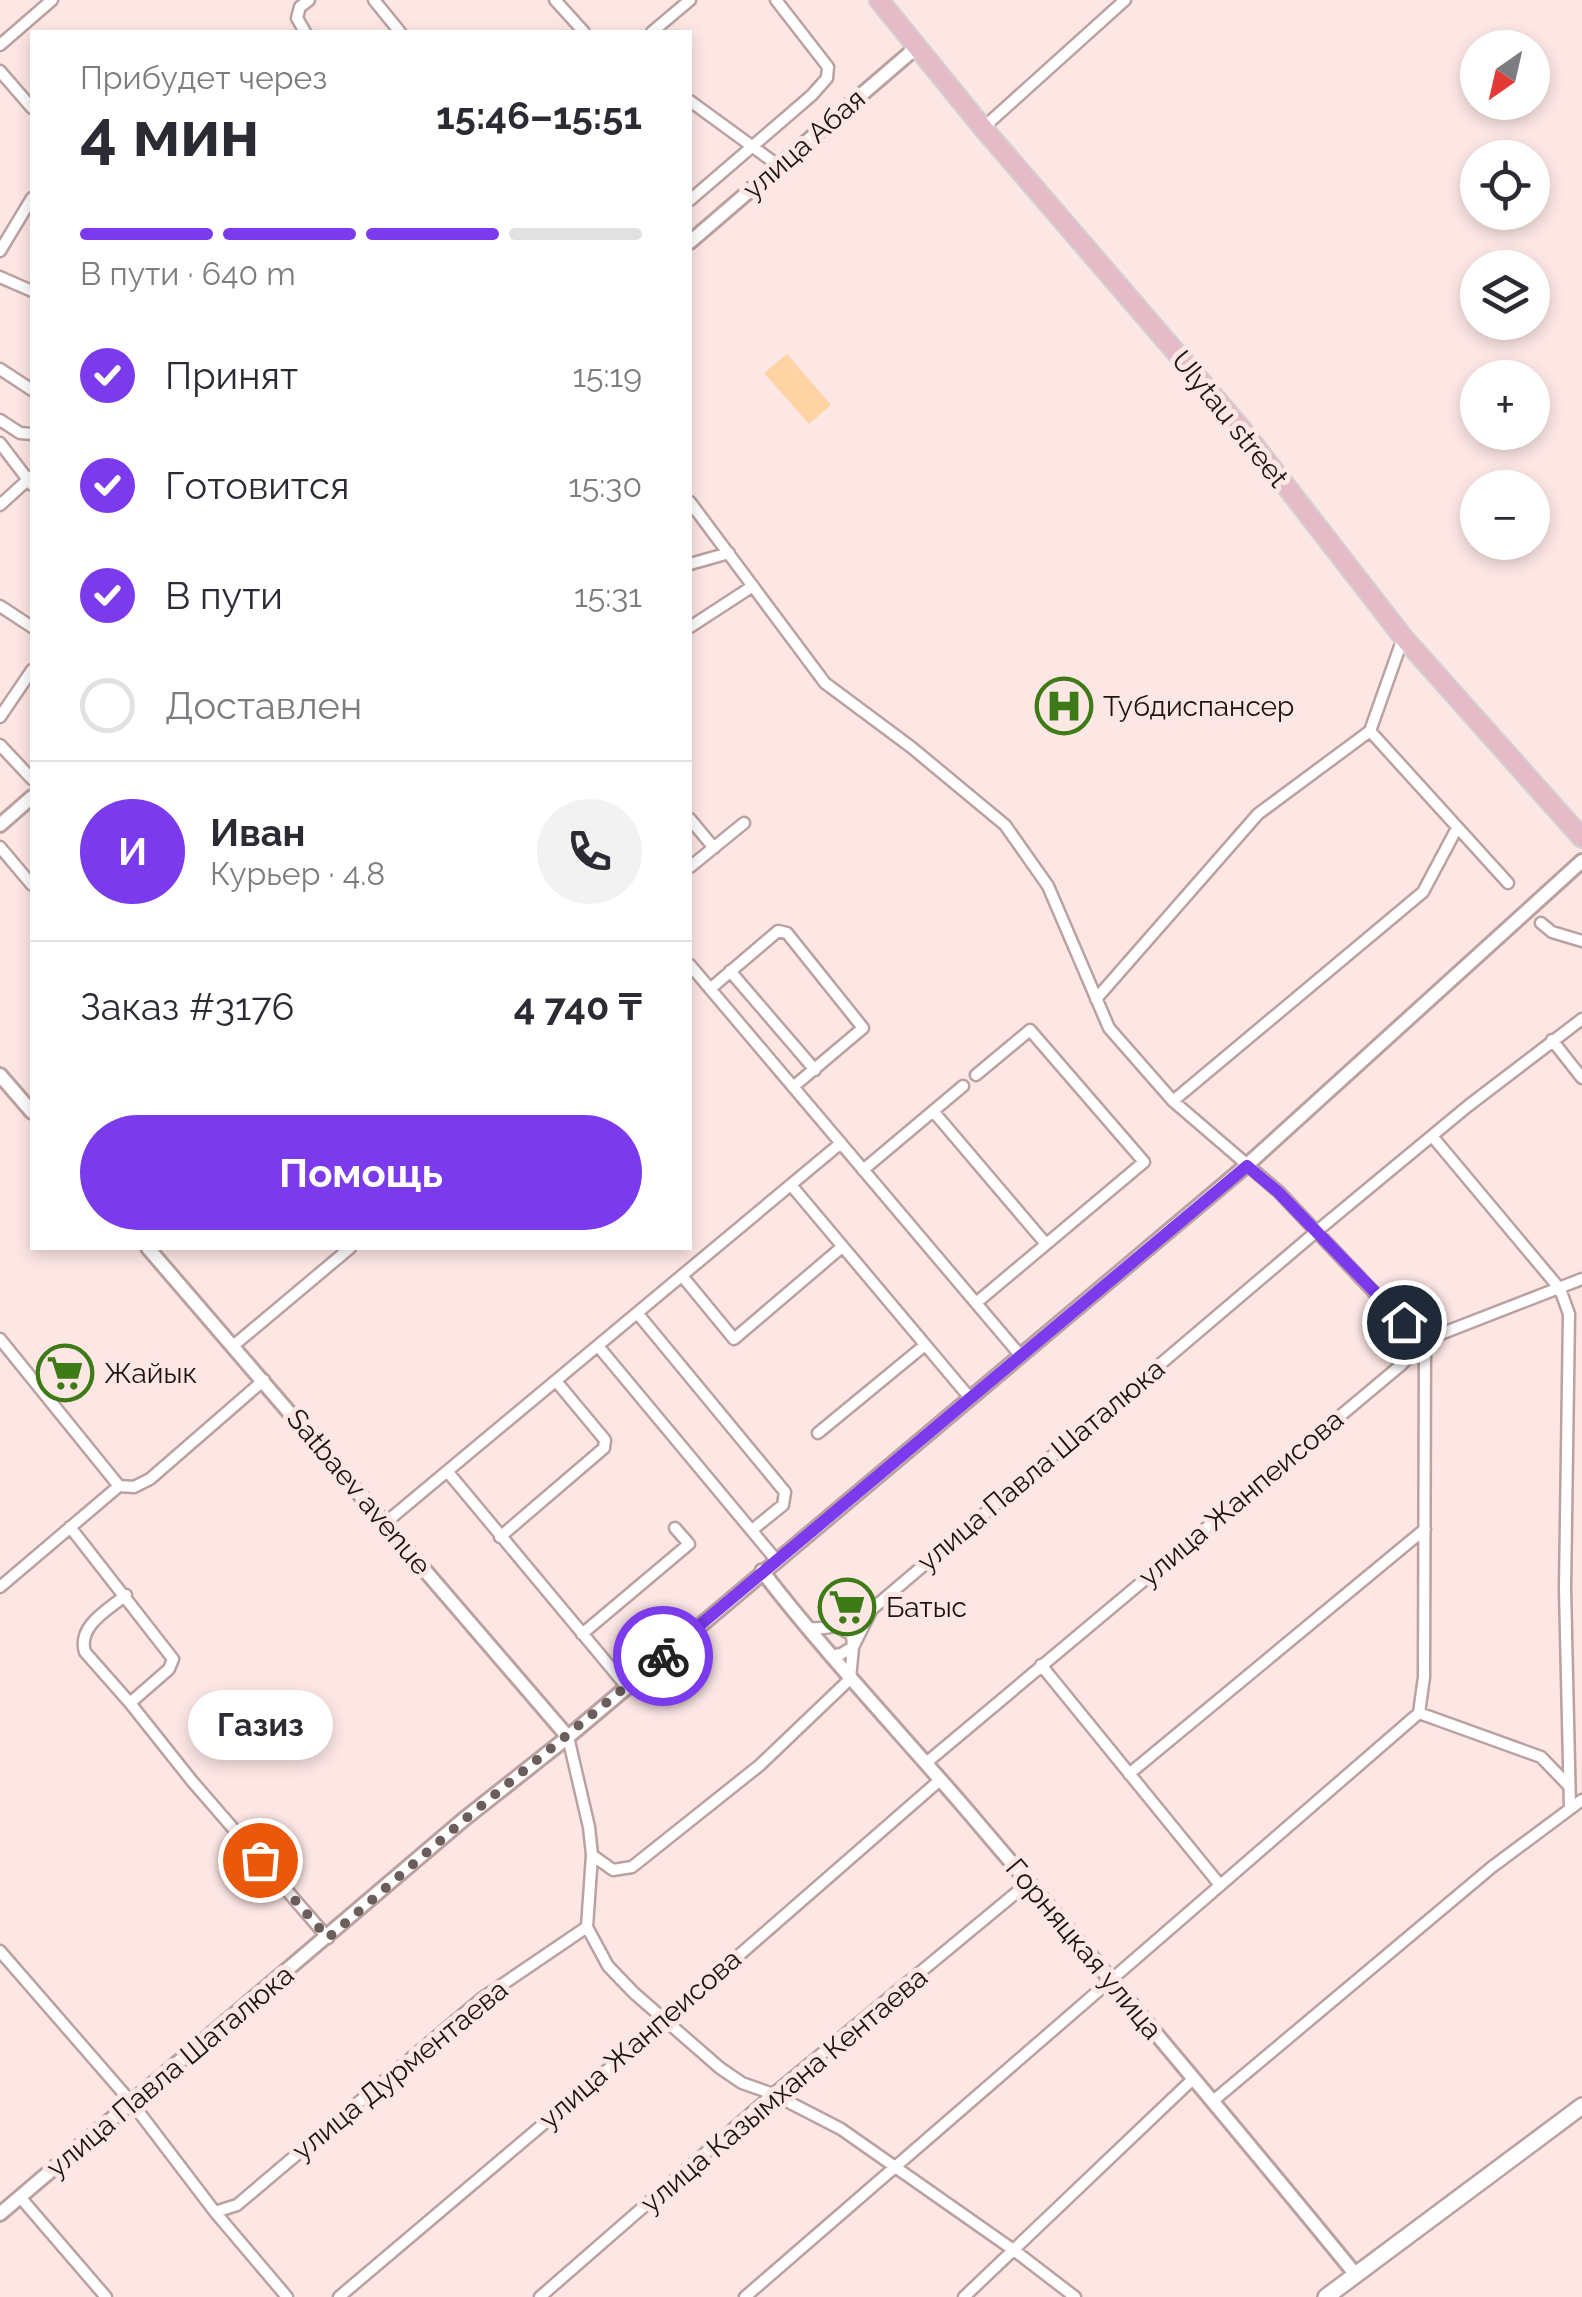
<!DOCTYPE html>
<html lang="ru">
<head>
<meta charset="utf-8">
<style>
  :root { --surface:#fff; --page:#f2f2f3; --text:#2b2b33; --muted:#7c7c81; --line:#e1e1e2; --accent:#7c3aed }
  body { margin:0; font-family:Raleway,sans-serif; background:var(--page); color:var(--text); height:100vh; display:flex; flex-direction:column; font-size:38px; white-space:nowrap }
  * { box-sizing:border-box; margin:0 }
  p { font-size:32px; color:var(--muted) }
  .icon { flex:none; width:55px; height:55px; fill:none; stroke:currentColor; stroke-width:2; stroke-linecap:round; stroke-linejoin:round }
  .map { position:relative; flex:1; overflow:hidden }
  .panel { position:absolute; left:30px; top:30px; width:662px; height:1220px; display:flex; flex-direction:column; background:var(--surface); border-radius:0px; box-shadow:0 5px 15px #0003 }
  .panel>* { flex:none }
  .needle { width:65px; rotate:214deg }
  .buttons { position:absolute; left:1460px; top:30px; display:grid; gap:20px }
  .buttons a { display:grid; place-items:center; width:90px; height:90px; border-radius:50%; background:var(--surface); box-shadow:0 5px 15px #0003; font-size:50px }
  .pin { position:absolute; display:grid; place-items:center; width:85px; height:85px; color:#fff; margin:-42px; border:5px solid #fff; border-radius:50%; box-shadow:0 2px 10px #0007 }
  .courier { position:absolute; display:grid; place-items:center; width:100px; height:100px; margin:-50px; border:8px solid #7c3aed; border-radius:50%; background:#fff; color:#222; box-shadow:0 2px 12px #0007 }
  .bubble { position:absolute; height:70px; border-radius:35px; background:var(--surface); box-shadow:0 5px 15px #0003; font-size:32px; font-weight:700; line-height:70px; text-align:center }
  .overview em { font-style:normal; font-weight:700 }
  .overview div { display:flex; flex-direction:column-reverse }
  .overview { display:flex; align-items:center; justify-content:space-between; height:170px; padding:0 50px }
  h1 { font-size:65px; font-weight:700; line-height:75px }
  .bar { display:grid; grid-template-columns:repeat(4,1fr); gap:15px 10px; align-content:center; height:120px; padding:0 50px }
  .bar i { height:12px; border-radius:8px; background:var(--line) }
  .bar .selected { background:var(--accent) }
  .bar p { grid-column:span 4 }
  .line { display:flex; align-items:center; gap:25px; padding:0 50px; border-top:2px solid var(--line) }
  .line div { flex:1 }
  .round { display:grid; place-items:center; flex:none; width:105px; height:105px; border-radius:52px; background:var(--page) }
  ol { padding:0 50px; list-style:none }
  li { display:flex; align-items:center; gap:30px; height:110px }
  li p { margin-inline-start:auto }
  li .icon { padding:10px; border-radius:50%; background:var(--accent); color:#fff; stroke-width:4 }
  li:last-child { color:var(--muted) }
  li i { width:55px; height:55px; border:5px solid var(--line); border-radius:50% }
  .cta { display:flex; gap:20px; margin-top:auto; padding:20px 50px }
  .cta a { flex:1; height:115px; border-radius:60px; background:var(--accent); color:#fff; font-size:40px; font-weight:700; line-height:115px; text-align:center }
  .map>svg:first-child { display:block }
</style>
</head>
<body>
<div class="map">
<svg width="1582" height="2297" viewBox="0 0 1582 2297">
  <rect width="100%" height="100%" fill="#fde7e5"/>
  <!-- pitch -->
  <path fill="#ffd3a4" d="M 787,354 L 831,405 L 809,424 L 764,373 Z"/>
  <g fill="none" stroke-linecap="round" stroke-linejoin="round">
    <!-- minor casing -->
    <g stroke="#bba2a0" stroke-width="15">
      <path id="minor" d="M 374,0 L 400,32
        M 555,0 L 584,32
        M 305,32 L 297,18 L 300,7 L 309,0
        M 652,32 L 690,0
        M 0,45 L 52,0
        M 0,71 L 32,108
        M 690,101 L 779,166
        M 983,128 L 1125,0
        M 690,200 L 812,95 L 827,78 L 828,67 L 776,0
        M 0,251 L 32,198
        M 0,277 L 32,291
        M 0,369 L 32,390
        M 0,420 L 20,433 L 32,434
        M 0,443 L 32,485
        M 690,502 L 825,683 L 911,747 L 1005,825 L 1048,886 L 1109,1028 L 1173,1101 L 1279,1192 L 1384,1303 L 1425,1340 L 1424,1677 L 1419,1713 L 745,2297
        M 0,505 L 32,476
        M 690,564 L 729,553
        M 0,606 L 32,627
        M 690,627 L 753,586
        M 1403,638 L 1370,731 L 1508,883
        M 0,717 L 32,670
        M 0,745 L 32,779
        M 690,819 L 714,848
        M 0,847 L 32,885
        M 690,867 L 744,823
        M 1541,923 L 1552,932 L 1582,941
        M 690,965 L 1020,1355
        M 730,971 L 815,1070
        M 710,989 L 778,931 L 787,933 L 863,1028 L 793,1087
        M 1096,999 L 1258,814 L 1370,731
        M 1552,1040 L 1582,1078
        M 976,1075 L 1030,1030 L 1144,1162 L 976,1303
        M 1173,1101 L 1423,892 L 1457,828
        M 933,1111 L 1046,1244
        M 1432,1136 L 1560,1289 L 1569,1314 L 1565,1589 L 1570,1808
        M 863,1170 L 963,1086
        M 791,1185 L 970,1398
        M 683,1277 L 734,1339 L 842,1247
        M 638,1314 L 785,1492 L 783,1505 L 752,1530
        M 0,1339 L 119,1486 L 0,1587
        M 233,1346 L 350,1248
        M 598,1346 L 777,1561
        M 818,1433 L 925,1345
        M 447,1471 L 627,1687
        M 119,1486 L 134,1487 L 150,1479 L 264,1380
        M 385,1523 L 841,1143
        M 70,1527 L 173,1659 L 169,1669 L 130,1703 L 192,1781 L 328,1938
        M 500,1537 L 604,1448 L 605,1440 L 556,1381
        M 126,1595 C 108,1610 77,1626 85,1652 L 130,1703
        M 807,1628 C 832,1630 849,1623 871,1610 L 1317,1231 L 1468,1106 L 1582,1019
        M 582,1634 L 689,1544 L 675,1528
        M 830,1656 L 841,1654 L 853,1647 L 852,1635 L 838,1627
        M 1041,1665 L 1220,1885
        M 1419,1713 L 1541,1757 L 1569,1786
        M 568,1737 L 589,1827 L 592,1855 L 587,1927 L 608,1966 L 634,1993 L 720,2068 L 742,2083 L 773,2094 L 841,2129 L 1015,2251 L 1075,2297
        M 926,1763 L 1401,1365 L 1425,1340 L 1582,1279
        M 1129,1774 L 1425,1529
        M 592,1855 L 613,1870 L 632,1867 L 760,1765 L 850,1679 L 853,1647 L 871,1611
        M 0,1951 L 132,2103 L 215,2212 L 287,2297
        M 1213,2101 L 1492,1867 L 1582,1800
        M 20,2197 L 106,2297
        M 215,2212 L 237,2205 L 481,1999 L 587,1927
        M 339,2297 L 612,2066 L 940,1780
        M 540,2297 L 773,2094 L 1028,1883
        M 964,2297 L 1194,2078"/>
    </g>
    <!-- tertiary casing -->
    <g stroke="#bba2a0" stroke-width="18">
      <path id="tertiary" d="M 690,242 L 918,46
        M 0,825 L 32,797
        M 0,1075 L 32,1112
        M 148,1248 L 568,1737
        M 762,1571 C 826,1654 897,1729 965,1808 C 1097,1963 1228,2118 1356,2275
        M 0,2214 L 463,1820 L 568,1737 L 1247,1165 L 1582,861"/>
    </g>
    <!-- secondary casing -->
    <g stroke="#bba2a0" stroke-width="20">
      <path id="secondary" d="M 1326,2297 L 1582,2106"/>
    </g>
    <!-- primary casing -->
    <g stroke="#d2d0d0" stroke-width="22">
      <path id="primary" d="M 879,0 L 983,128 L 1241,428 L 1403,637 L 1582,838"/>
    </g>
    <!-- minor -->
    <use href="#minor" stroke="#fff" stroke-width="10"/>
    <!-- tertiary -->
    <use href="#tertiary" stroke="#fff" stroke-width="12"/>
    <!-- secondary -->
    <use href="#secondary" stroke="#fff" stroke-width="15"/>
    <!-- primary -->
    <use href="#primary" stroke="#e6bbc8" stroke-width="18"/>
  </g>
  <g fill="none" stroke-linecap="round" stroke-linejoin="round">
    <!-- done -->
    <path stroke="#6b5d5c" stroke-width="10" stroke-dasharray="0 18" d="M 260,1860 L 328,1938 L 464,1820 L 663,1656"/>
    <!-- route -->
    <path stroke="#7c3aed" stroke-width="12" d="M 663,1656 L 1247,1166 L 1278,1192 L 1404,1322"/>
  </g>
  <!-- icons -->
  <defs>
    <g id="hospital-ring" transform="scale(2.875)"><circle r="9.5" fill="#fde7e5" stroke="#3e7b16" stroke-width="1.5"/><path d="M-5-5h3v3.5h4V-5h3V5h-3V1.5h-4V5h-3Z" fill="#3e7b16"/></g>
    <g id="supermarket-ring" transform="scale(2.875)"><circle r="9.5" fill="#fde7e5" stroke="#3e7b16" stroke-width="1.5"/><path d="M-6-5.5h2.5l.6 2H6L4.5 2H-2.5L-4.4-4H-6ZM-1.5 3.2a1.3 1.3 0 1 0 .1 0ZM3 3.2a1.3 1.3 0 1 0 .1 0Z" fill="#3e7b16"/></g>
  </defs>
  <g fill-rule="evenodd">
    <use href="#hospital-ring" x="1064" y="706"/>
    <use href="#supermarket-ring" x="65" y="1373"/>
    <use href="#supermarket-ring" x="847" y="1607"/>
  </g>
  <g text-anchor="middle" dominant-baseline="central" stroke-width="10" stroke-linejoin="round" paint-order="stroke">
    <!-- street labels -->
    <g font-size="28" fill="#1c1313" stroke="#fde7e5">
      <text transform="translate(804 144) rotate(-41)">улица Абая</text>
      <text transform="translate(1230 419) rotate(51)">Ulytau street</text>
      <text transform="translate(1041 1465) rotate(-40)">улица Павла Шаталюка</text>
      <text transform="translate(359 1492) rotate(50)">Satbaev avenue</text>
      <text transform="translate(1241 1498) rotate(-40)">улица Жанпеисова</text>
      <text transform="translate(1084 1949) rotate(50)">Горняцкая улица</text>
      <text transform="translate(640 2039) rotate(-41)">улица Жанпеисова</text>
      <text transform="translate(400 2070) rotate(-39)">улица Дурментаева</text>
      <text transform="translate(170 2071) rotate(-40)">улица Павла Шаталюка</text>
      <text transform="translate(784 2090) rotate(-40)">улица Казымхана Кентаева</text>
    </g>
    <!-- poi labels -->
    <g font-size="28" fill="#1c1313" stroke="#fde7e5" text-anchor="start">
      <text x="1103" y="706">Тубдиспансер</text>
      <text x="104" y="1373">Жайык</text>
      <text x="886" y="1607">Батыс</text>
    </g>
  </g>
</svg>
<div class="buttons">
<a><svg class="needle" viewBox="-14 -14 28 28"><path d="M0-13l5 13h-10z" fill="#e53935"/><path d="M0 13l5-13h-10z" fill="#7c7c81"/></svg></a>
<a><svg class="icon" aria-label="locate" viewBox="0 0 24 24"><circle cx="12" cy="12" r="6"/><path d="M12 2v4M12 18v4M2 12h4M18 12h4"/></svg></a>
<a><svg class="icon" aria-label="layers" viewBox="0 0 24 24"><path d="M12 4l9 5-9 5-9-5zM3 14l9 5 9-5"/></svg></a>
<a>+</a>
<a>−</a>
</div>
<div class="pin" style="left:260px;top:1860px;background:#ea580c"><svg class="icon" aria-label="bag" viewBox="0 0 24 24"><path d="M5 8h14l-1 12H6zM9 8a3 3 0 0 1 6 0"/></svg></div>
<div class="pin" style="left:1404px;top:1322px;background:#1f2937"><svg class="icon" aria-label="home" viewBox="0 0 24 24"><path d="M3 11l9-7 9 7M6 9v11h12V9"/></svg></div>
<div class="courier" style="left:663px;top:1656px"><svg class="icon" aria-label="bike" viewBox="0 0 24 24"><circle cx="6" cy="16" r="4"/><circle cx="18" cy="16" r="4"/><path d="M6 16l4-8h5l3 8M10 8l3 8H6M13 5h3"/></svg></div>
<div class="bubble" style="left:188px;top:1690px;width:145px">Газиз</div>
<section class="panel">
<div class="overview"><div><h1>4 мин</h1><p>Прибудет через</p></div><em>15:46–15:51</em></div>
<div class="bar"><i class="selected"></i><i class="selected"></i><i class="selected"></i><i></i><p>В пути · 640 m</p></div>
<ol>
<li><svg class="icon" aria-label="check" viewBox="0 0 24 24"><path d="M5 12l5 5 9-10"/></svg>Принят<p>15:19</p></li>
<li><svg class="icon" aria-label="check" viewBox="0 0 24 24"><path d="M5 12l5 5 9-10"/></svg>Готовится<p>15:30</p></li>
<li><svg class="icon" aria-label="check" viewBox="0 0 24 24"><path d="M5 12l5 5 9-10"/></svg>В пути<p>15:31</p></li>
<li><i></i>Доставлен</li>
</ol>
<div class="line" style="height:180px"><b class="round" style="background:var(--accent);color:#fff">И</b><div><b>Иван</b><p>Курьер · 4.8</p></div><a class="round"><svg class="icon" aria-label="phone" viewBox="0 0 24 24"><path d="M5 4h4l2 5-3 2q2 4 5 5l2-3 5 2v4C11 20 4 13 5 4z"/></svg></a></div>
<div class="line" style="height:130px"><div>Заказ #3176</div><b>4 740 ₸</b></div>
<div class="cta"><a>Помощь</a></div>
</section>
</div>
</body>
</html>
